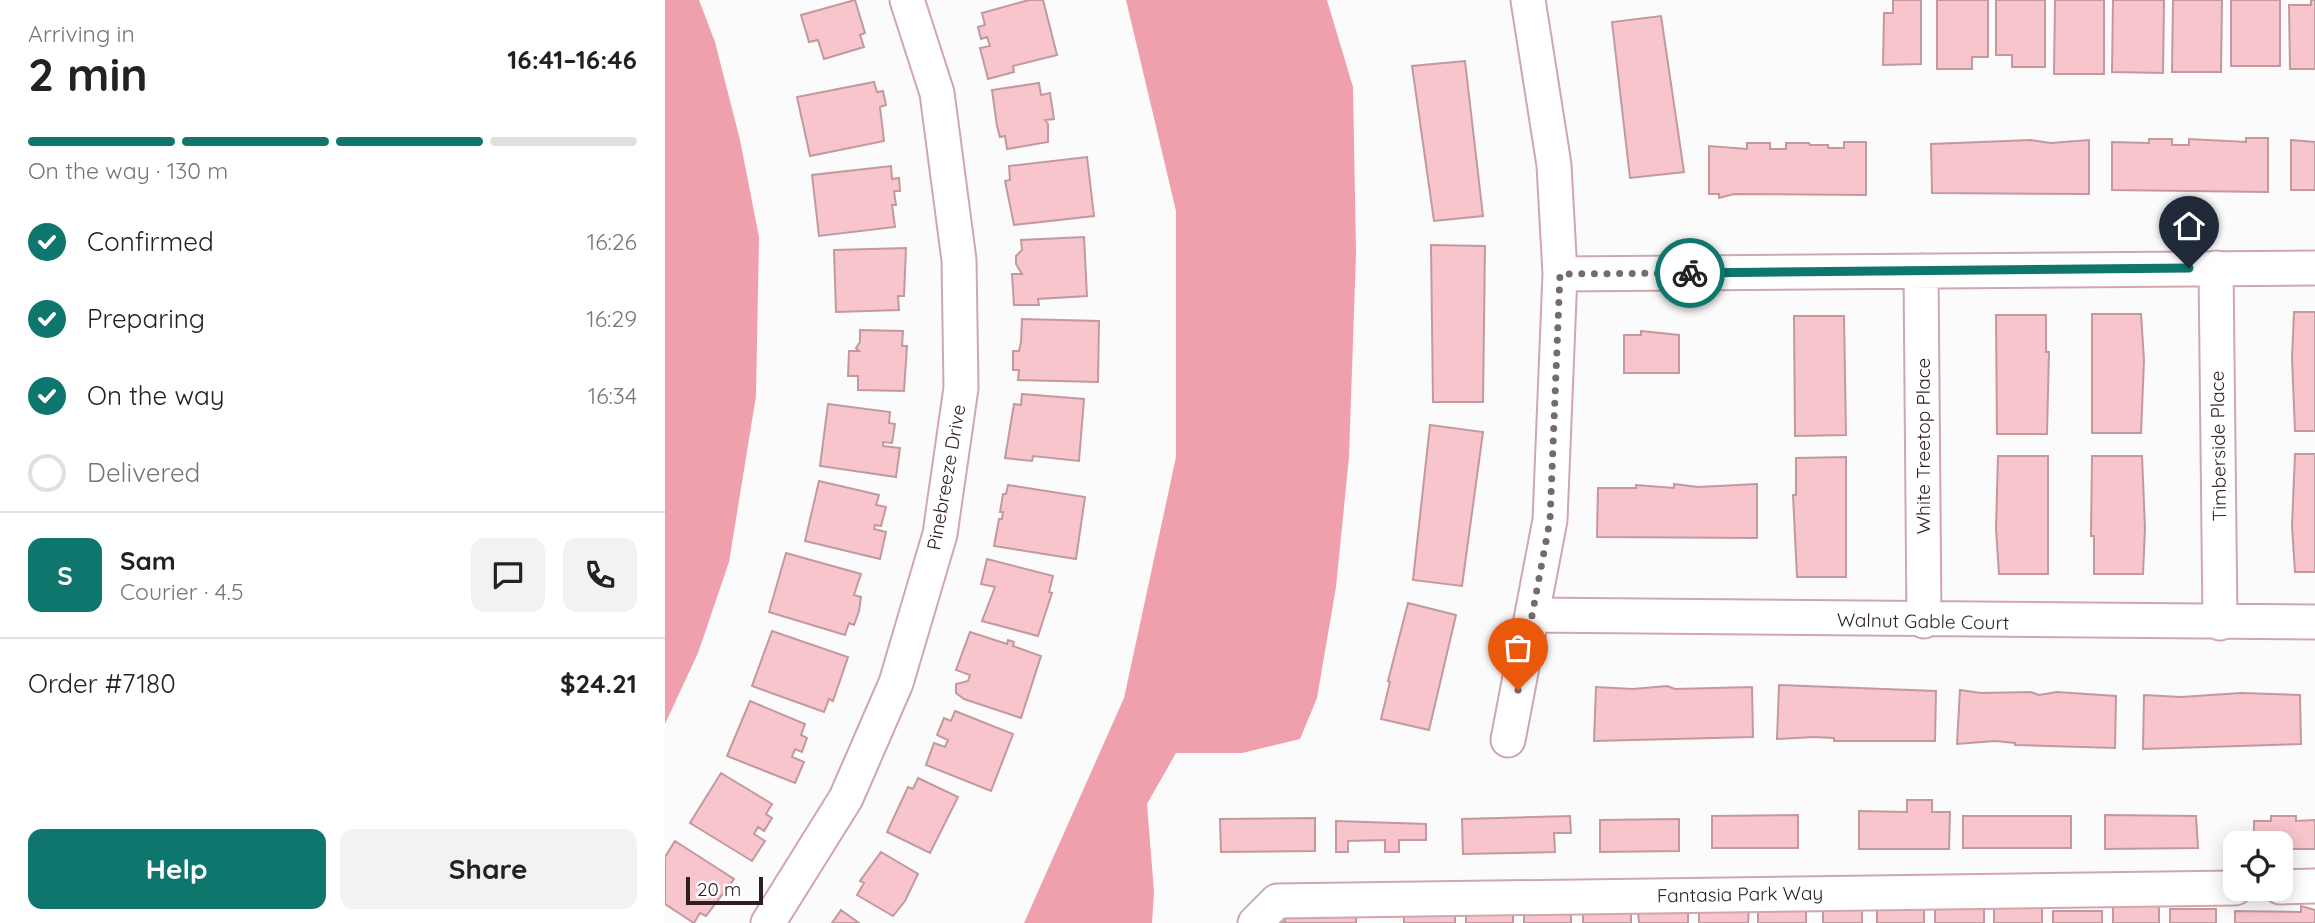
<!DOCTYPE html>
<html lang="en">
<head>
<meta charset="utf-8">
<style>
  :root { --surface:#fff; --page:#f2f2f2; --text:#222; --muted:#767676; --line:#e0e0e0; --accent:#0f766e }
  body { margin:0; font-family:Quicksand,sans-serif; background:var(--page); color:var(--text); height:100vh; display:flex; flex-direction:column; font-size:26px; white-space:nowrap }
  * { box-sizing:border-box; margin:0 }
  p { font-size:23px; color:var(--muted) }
  .icon { flex:none; width:38px; height:38px; fill:none; stroke:currentColor; stroke-width:2; stroke-linecap:round; stroke-linejoin:round }
  .map { position:relative; flex:1; overflow:hidden }
  .panel { display:flex; flex-direction:column; background:var(--surface); width:665px }
  .panel>* { flex:none }
  .tools { position:absolute; left:1558px; top:831px; display:grid; gap:14px }
  .tools a { display:grid; place-items:center; width:70px; height:70px; border-radius:14px; background:var(--surface); box-shadow:0 4px 18px #0003; font-size:35px }
  .scale { position:absolute; left:21px; bottom:18px; width:77px; box-sizing:border-box; padding-left:7px; border:4px solid #2d1e20; border-top:0; font-size:19px; line-height:24px; white-space:nowrap; color:#2d1e20; -webkit-text-stroke:5px #fff; paint-order:stroke }
  .pin { position:absolute; display:grid; place-items:center; width:60px; height:60px; color:#fff; margin:-72px -30px; border-radius:50% 50% 50% 0; rotate:-45deg; box-shadow:0 0 7px #0007 }
  .pin .icon { rotate:45deg }
  .courier { position:absolute; display:grid; place-items:center; width:70px; height:70px; margin:-35px; border:5px solid #0f766e; border-radius:50%; background:#fff; color:#222; box-shadow:0 2px 9px #0007 }
  .summary em { font-style:normal; font-weight:800 }
  .summary div { display:flex; flex-direction:column-reverse }
  .summary { display:flex; align-items:center; justify-content:space-between; height:119px; padding:0 28px }
  h1 { font-size:46px; font-weight:800; line-height:52px }
  .bar { display:grid; grid-template-columns:repeat(4,1fr); gap:10px 7px; align-content:center; height:84px; padding:0 28px }
  .bar i { height:9px; border-radius:5px; background:var(--line) }
  .bar .on { background:var(--accent) }
  .bar p { grid-column:span 4 }
  .line { display:flex; align-items:center; gap:18px; padding:0 28px; border-top:2px solid var(--line) }
  .line div { flex:1 }
  .round { display:grid; place-items:center; flex:none; width:74px; height:74px; border-radius:14px; background:var(--page) }
  ol { padding:0 28px; list-style:none }
  li { display:flex; align-items:center; gap:21px; height:77px }
  li p { margin-inline-start:auto }
  li .icon { padding:7px; border-radius:50%; background:var(--accent); color:#fff; stroke-width:4 }
  li:last-child { color:var(--muted) }
  li i { width:38px; height:38px; border:4px solid var(--line); border-radius:50% }
  .button { display:flex; gap:14px; margin-top:auto; padding:14px 28px }
  .button a { flex:1; height:80px; border-radius:14px; background:var(--accent); color:#fff; font-size:28px; font-weight:800; line-height:80px; text-align:center }
  .button a+a { background:var(--page); color:var(--text) }
  main { display:flex; flex:1; min-height:0 }
  .map>svg:first-child { display:block }
</style>
</head>
<body>
<main>
<section class="panel">
<div class="summary"><div><h1>2 min</h1><p>Arriving in</p></div><em>16:41–16:46</em></div>
<div class="bar"><i class="on"></i><i class="on"></i><i class="on"></i><i></i><p>On the way · 130 m</p></div>
<ol>
<li><svg class="icon" aria-label="check" viewBox="0 0 24 24"><path d="M5 12l5 5 9-10"/></svg>Confirmed<p>16:26</p></li>
<li><svg class="icon" aria-label="check" viewBox="0 0 24 24"><path d="M5 12l5 5 9-10"/></svg>Preparing<p>16:29</p></li>
<li><svg class="icon" aria-label="check" viewBox="0 0 24 24"><path d="M5 12l5 5 9-10"/></svg>On the way<p>16:34</p></li>
<li><i></i>Delivered</li>
</ol>
<div class="line" style="height:126px"><b class="round" style="background:var(--accent);color:#fff">S</b><div><b>Sam</b><p>Courier · 4.5</p></div><a class="round"><svg class="icon" aria-label="chat" viewBox="0 0 24 24"><path d="M4 5h16v11H9l-5 4z"/></svg></a><a class="round"><svg class="icon" aria-label="phone" viewBox="0 0 24 24"><path d="M5 4h4l2 5-3 2q2 4 5 5l2-3 5 2v4C11 20 4 13 5 4z"/></svg></a></div>
<div class="line" style="height:91px"><div>Order #7180</div><b>$24.21</b></div>
<div class="button"><a>Help</a><a>Share</a></div>
</section>
<div class="map">
<svg width="1650" height="923" viewBox="0 0 1650 923">
  <rect width="100%" height="100%" fill="#fbfbfb"/>
  <!-- water -->
  <path fill="#f09fac" d="M 0,0 L 34,0 L 50,42 L 75,140 L 94,237 L 91,396 L 64,562 L 33,653 L 0,724 Z
    M 461,0 L 662,0 L 688,87 L 691,253 L 684,457 L 671,587 L 652,698 L 635,739 L 577,753 L 511,753 L 482,804 L 489,892 L 487,923 L 359,923 L 459,698 L 511,457 L 511,211 Z"/>
  <!-- building -->
  <path fill="#f8c5cc" stroke="#c2999f" stroke-width="2" d="M 190,0 L 200,33 L 195,35 L 199,47 L 159,59 L 153,40 L 144,42 L 136,15 Z
    M 364,0 L 378,0 L 392,55 L 348,66 L 349,72 L 323,79 L 315,48 L 325,46 L 322,37 L 316,39 L 313,27 L 320,25 L 317,13 Z
    M 1228,0 L 1256,0 L 1256,64 L 1218,65 L 1219,13 L 1228,13 Z
    M 1272,0 L 1323,0 L 1323,57 L 1307,57 L 1307,69 L 1272,69 Z
    M 1331,0 L 1380,0 L 1380,67 L 1347,67 L 1347,55 L 1331,55 Z
    M 1390,0 L 1439,0 L 1439,74 L 1389,74 Z
    M 1448,0 L 1499,0 L 1498,73 L 1447,72 Z
    M 1508,0 L 1557,0 L 1556,72 L 1507,72 Z
    M 1566,0 L 1615,0 L 1615,66 L 1566,66 Z
    M 1646,0 L 1650,0 L 1650,69 L 1625,69 L 1624,5 L 1646,5 Z
    M 996,16 L 1019,172 L 965,178 L 947,22 Z
    M 800,61 L 818,216 L 769,221 L 747,66 Z
    M 209,82 L 212,92 L 218,91 L 221,105 L 215,107 L 219,141 L 145,156 L 132,97 Z
    M 374,83 L 376,95 L 385,93 L 389,119 L 380,120 L 383,124 L 383,142 L 342,149 L 340,136 L 335,137 L 332,126 L 327,90 Z
    M 1581,138 L 1603,138 L 1603,192 L 1447,190 L 1447,142 L 1484,143 L 1484,139 L 1507,139 L 1507,145 L 1524,145 L 1524,139 L 1581,142 Z
    M 1366,140 L 1386,143 L 1424,140 L 1424,194 L 1267,193 L 1266,144 Z
    M 1626,140 L 1650,142 L 1650,190 L 1626,190 Z
    M 1179,142 L 1201,142 L 1201,195 L 1069,194 L 1054,198 L 1054,194 L 1044,194 L 1044,146 L 1082,149 L 1082,143 L 1105,143 L 1105,149 L 1121,149 L 1121,143 L 1144,143 L 1145,145 L 1163,145 L 1163,148 L 1179,148 Z
    M 422,157 L 429,216 L 349,225 L 340,181 L 345,180 L 344,166 Z
    M 226,166 L 227,179 L 234,178 L 235,191 L 229,191 L 231,205 L 227,205 L 230,227 L 154,236 L 147,175 Z
    M 419,237 L 422,296 L 373,299 L 374,305 L 349,305 L 347,274 L 357,274 L 351,264 L 351,256 L 357,250 L 356,240 Z
    M 766,245 L 820,246 L 818,402 L 768,402 Z
    M 241,248 L 239,296 L 233,296 L 234,310 L 171,312 L 169,250 Z
    M 1629,312 L 1650,312 L 1650,431 L 1630,431 L 1627,358 Z
    M 1427,314 L 1476,314 L 1479,360 L 1476,433 L 1427,433 Z
    M 1331,315 L 1381,315 L 1381,352 L 1384,352 L 1382,434 L 1332,434 Z
    M 1129,316 L 1179,316 L 1181,435 L 1130,436 Z
    M 357,319 L 434,321 L 433,382 L 353,380 L 354,370 L 348,370 L 348,351 L 354,351 L 356,342 Z
    M 195,330 L 238,331 L 237,346 L 242,346 L 239,391 L 193,390 L 193,376 L 183,376 L 184,351 L 194,351 L 191,348 L 195,342 Z
    M 976,331 L 1014,335 L 1014,373 L 959,373 L 959,335 L 976,335 Z
    M 357,394 L 419,399 L 414,461 L 368,456 L 367,461 L 340,458 L 349,404 L 356,405 Z
    M 163,404 L 225,412 L 224,423 L 230,424 L 227,443 L 218,442 L 218,446 L 235,448 L 231,477 L 155,466 Z
    M 765,425 L 818,432 L 797,586 L 748,580 Z
    M 1630,454 L 1650,454 L 1650,572 L 1630,572 L 1627,526 Z
    M 1333,456 L 1383,456 L 1383,574 L 1334,574 L 1331,529 Z
    M 1427,456 L 1477,456 L 1480,528 L 1478,574 L 1429,574 L 1429,536 L 1426,536 Z
    M 1181,457 L 1181,577 L 1132,577 L 1128,495 L 1131,495 L 1131,458 Z
    M 154,481 L 214,495 L 211,505 L 221,507 L 216,526 L 210,525 L 209,529 L 221,532 L 215,559 L 140,541 Z
    M 1009,484 L 1033,487 L 1092,484 L 1092,538 L 932,537 L 933,488 L 971,488 L 971,485 L 1009,488 Z
    M 343,485 L 420,497 L 411,559 L 329,546 L 334,519 L 337,519 L 338,512 L 335,512 L 338,494 L 341,494 Z
    M 121,553 L 196,574 L 189,595 L 196,597 L 194,611 L 189,625 L 184,623 L 180,635 L 104,612 Z
    M 322,559 L 388,576 L 384,592 L 387,593 L 373,636 L 317,621 L 330,587 L 316,584 Z
    M 743,603 L 791,615 L 764,730 L 716,719 L 725,682 L 723,681 Z
    M 107,631 L 183,657 L 168,701 L 164,699 L 159,712 L 87,686 Z
    M 305,632 L 342,644 L 343,640 L 349,642 L 348,646 L 376,656 L 356,718 L 299,699 L 291,693 L 291,684 L 303,681 L 305,675 L 291,670 Z
    M 1114,685 L 1271,691 L 1270,741 L 1169,741 L 1169,738 L 1149,737 L 1112,739 Z
    M 1002,686 L 1010,689 L 1087,687 L 1088,737 L 929,741 L 931,687 L 968,689 Z
    M 1295,690 L 1316,693 L 1366,692 L 1374,695 L 1392,692 L 1451,696 L 1450,748 L 1350,745 L 1350,743 L 1330,741 L 1292,744 Z
    M 1576,693 L 1635,695 L 1636,744 L 1478,749 L 1479,695 L 1516,697 Z
    M 85,701 L 140,724 L 136,735 L 142,738 L 137,752 L 130,749 L 127,757 L 139,762 L 130,783 L 62,756 Z
    M 290,711 L 348,734 L 326,791 L 261,765 L 269,743 L 280,747 L 283,740 L 272,735 L 279,718 L 286,721 Z
    M 56,773 L 107,804 L 101,814 L 107,818 L 99,831 L 93,827 L 89,834 L 100,841 L 87,861 L 25,823 Z
    M 253,778 L 293,797 L 265,853 L 222,832 L 243,787 L 248,789 Z
    M 1242,800 L 1267,800 L 1267,812 L 1285,812 L 1284,849 L 1194,849 L 1194,811 L 1242,812 Z
    M 1133,815 L 1133,848 L 1047,848 L 1047,816 Z
    M 1440,815 L 1531,816 L 1533,848 L 1440,849 Z
    M 905,816 L 906,833 L 889,833 L 890,852 L 798,854 L 797,819 Z
    M 1298,816 L 1406,816 L 1406,848 L 1298,848 Z
    M 1606,816 L 1631,816 L 1631,821 L 1650,820 L 1650,849 L 1615,849 L 1615,844 L 1589,844 L 1589,821 L 1606,821 Z
    M 650,818 L 650,851 L 556,852 L 555,819 Z
    M 1014,819 L 1014,851 L 935,852 L 935,820 Z
    M 671,821 L 761,824 L 761,840 L 734,840 L 734,852 L 720,852 L 720,840 L 683,841 L 683,852 L 671,852 Z
    M 10,841 L 69,879 L 41,916 L 35,913 L 29,923 L 0,904 L 0,857 Z
    M 216,852 L 253,874 L 240,901 L 228,916 L 192,895 L 199,883 L 195,881 Z
    M 1158,901 L 1197,907 L 1197,923 L 1158,923 Z
    M 1034,904 L 1084,905 L 1083,923 L 1034,923 Z
    M 1270,906 L 1319,907 L 1319,923 L 1270,923 Z
    M 1329,906 L 1377,906 L 1377,923 L 1329,923 Z
    M 1448,906 L 1494,906 L 1494,923 L 1448,923 Z
    M 1636,906 L 1650,910 L 1650,923 L 1570,923 L 1570,911 L 1636,912 Z
    M 1212,907 L 1259,907 L 1259,923 L 1212,923 Z
    M 620,908 L 691,909 L 691,923 L 607,923 L 620,922 Z
    M 1141,909 L 1141,923 L 1093,923 L 1093,910 Z
    M 1505,909 L 1551,909 L 1551,923 L 1505,923 Z
    M 176,910 L 194,923 L 167,923 Z
    M 848,910 L 848,923 L 801,923 L 801,914 Z
    M 906,910 L 906,923 L 859,923 L 859,911 Z
    M 918,910 L 966,913 L 966,923 L 918,923 Z
    M 1023,910 L 1023,923 L 974,923 L 973,911 Z
    M 1388,911 L 1437,911 L 1437,923 L 1388,923 Z
    M 790,912 L 790,923 L 739,923 L 739,913 Z"/>
  <g fill="none" stroke-linecap="round" stroke-linejoin="round">
    <!-- minor casing -->
    <g stroke="#d0a7ac" stroke-width="37">
      <path id="minor" d="M 1551,268 L 1555,623
        M 1256,271 L 1259,621
        M 895,274 L 1650,268
        M 867,615 L 1650,622
        M 843,740 L 885,520 L 895,274 L 889,165 L 863,0
        M 1615,887 L 1650,886
        M 103,923 L 181,798 L 231,683 L 275,534 L 296,388 L 294,260 L 272,93 L 242,0
        M 590,923 L 612,901 L 1570,888"/>
    </g>
    <!-- minor -->
    <use href="#minor" stroke="#fff" stroke-width="33"/>
  </g>
  <g fill="none" stroke-linecap="round" stroke-linejoin="round">
    <!-- done -->
    <path stroke="#756b6d" stroke-width="7" stroke-dasharray="0 12.6" d="M 853,690 L 885,520 L 895,274 L 1025,273"/>
    <!-- route -->
    <path stroke="#0f766e" stroke-width="9" d="M 1025,273 L 1524,268"/>
  </g>
  <g text-anchor="middle" dominant-baseline="central" stroke-width="5" stroke-linejoin="round" paint-order="stroke">
    <!-- street labels -->
    <g font-size="19" fill="#2d1e20" stroke="#fff">
      <text transform="translate(1258 446) rotate(-90)">White Treetop Place</text>
      <text transform="translate(1553 446) rotate(-91)">Timberside Place</text>
      <text transform="translate(281 477) rotate(-80)">Pinebreeze Drive</text>
      <text transform="translate(1258 621) rotate(1)">Walnut Gable Court</text>
      <text transform="translate(1075 894) rotate(-1)">Fantasia Park Way</text>
    </g>
  </g>
</svg>
<div class="tools">
<a><svg class="icon" aria-label="locate" viewBox="0 0 24 24"><circle cx="12" cy="12" r="6"/><path d="M12 2v4M12 18v4M2 12h4M18 12h4"/></svg></a>
</div>
<div class="scale">20 m</div>
<div class="pin" style="left:853px;top:690px;background:#ea580c"><svg class="icon" aria-label="bag" viewBox="0 0 24 24"><path d="M5 8h14l-1 12H6zM9 8a3 3 0 0 1 6 0"/></svg></div>
<div class="pin" style="left:1524px;top:268px;background:#1f2937"><svg class="icon" aria-label="home" viewBox="0 0 24 24"><path d="M3 11l9-7 9 7M6 9v11h12V9"/></svg></div>
<div class="courier" style="left:1025px;top:273px"><svg class="icon" aria-label="bike" viewBox="0 0 24 24"><circle cx="6" cy="16" r="4"/><circle cx="18" cy="16" r="4"/><path d="M6 16l4-8h5l3 8M10 8l3 8H6M13 5h3"/></svg></div>
</div>
</main>
</body>
</html>
